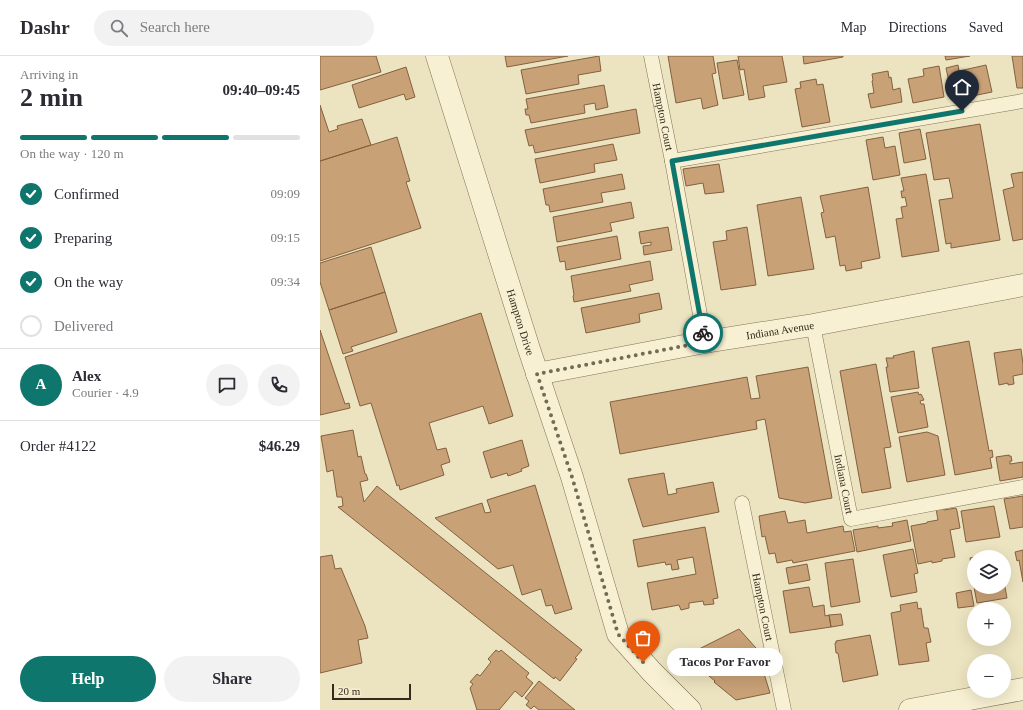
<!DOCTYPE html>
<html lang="en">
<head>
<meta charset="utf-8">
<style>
  :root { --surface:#fff; --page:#f2f2f3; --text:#2b2b33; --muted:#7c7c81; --line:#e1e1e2; --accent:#0f766e }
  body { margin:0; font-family:Georgia,serif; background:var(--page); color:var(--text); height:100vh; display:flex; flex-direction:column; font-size:15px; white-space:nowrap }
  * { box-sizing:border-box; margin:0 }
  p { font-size:13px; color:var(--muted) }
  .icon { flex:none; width:22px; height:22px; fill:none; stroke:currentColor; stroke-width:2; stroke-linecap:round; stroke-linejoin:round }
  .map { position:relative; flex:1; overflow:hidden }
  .panel { display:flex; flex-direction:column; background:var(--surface); width:320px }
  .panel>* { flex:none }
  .controls { position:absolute; left:647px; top:494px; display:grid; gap:8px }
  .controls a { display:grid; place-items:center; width:44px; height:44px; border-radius:50%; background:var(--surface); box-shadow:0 4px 16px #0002; font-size:20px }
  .scale { position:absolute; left:12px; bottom:10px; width:79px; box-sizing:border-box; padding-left:4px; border:2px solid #342a1d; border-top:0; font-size:11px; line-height:14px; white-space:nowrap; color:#342a1d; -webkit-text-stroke:3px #f4edcf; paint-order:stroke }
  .pin { position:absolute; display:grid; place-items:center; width:34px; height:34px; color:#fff; margin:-41px -17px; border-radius:50% 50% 50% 0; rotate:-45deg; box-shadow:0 0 4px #0007 }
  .pin .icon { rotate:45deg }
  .courier { position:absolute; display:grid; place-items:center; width:40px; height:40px; margin:-20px; border:3px solid #0f766e; border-radius:50%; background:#fff; color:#222; box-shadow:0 1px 5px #0007 }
  .bubble { position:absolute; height:28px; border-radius:14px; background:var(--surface); box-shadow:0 4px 16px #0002; font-size:13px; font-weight:700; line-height:28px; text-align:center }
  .headline em { font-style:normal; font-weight:700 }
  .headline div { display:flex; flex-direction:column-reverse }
  .headline { display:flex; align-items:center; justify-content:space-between; height:68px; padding:0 20px }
  h1 { font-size:26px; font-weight:700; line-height:30px }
  .bar { display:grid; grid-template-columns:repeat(4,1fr); gap:6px 4px; align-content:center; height:48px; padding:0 20px }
  .bar i { height:5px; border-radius:3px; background:var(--line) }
  .bar .on { background:var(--accent) }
  .bar p { grid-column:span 4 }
  .line { display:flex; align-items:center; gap:10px; padding:0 20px; border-top:1px solid var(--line) }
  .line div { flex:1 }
  .round { display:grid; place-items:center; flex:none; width:42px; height:42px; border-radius:21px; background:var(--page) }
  ol { padding:0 20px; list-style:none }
  li { display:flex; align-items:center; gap:12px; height:44px }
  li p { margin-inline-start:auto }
  li .icon { padding:4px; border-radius:50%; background:var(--accent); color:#fff; stroke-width:4 }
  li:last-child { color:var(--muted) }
  li i { width:22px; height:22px; border:2px solid var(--line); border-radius:50% }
  .primary-button { display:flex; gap:8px; margin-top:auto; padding:8px 20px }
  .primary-button a { flex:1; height:46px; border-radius:24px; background:var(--accent); color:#fff; font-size:16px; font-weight:700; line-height:46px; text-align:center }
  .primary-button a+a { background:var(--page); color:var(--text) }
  header { display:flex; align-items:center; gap:24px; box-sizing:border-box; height:56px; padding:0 20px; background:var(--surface); border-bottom:1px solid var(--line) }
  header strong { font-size:19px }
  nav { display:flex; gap:22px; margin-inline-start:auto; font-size:14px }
  .search { width:280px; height:36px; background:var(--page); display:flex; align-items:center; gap:10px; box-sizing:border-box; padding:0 14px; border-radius:22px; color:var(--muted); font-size:15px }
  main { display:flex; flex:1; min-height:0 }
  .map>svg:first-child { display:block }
</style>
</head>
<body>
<header>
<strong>Dashr</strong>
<div class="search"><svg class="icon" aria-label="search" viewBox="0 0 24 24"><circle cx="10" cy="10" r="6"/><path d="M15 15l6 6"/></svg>Search here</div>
<nav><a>Map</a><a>Directions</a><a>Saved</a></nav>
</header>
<main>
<section class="panel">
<div class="headline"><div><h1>2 min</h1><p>Arriving in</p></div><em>09:40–09:45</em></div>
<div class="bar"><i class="on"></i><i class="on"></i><i class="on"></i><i></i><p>On the way · 120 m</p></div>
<ol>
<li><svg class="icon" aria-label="check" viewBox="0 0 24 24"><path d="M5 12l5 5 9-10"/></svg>Confirmed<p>09:09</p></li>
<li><svg class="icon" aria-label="check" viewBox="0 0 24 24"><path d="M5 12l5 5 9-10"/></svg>Preparing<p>09:15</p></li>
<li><svg class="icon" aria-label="check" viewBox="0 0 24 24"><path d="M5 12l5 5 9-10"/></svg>On the way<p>09:34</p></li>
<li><i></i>Delivered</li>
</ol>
<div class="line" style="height:72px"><b class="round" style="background:var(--accent);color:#fff">A</b><div><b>Alex</b><p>Courier · 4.9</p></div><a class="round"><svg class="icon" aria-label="chat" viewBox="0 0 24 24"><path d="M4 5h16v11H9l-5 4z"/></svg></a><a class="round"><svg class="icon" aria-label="phone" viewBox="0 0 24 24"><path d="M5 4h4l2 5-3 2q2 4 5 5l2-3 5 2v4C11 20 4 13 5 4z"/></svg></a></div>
<div class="line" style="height:52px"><div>Order #4122</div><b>$46.29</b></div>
<div class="primary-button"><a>Help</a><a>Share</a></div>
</section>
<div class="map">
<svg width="703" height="654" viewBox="0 0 703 654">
  <rect width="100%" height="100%" fill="#ece3c0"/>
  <!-- building -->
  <path fill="#c9a177" stroke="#83613f" d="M 0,0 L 56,0 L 61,16 L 0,34 Z
    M 185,0 L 248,0 L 187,11 Z
    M 279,0 L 281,15 L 258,19 L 259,28 L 206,38 L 201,14 Z
    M 348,0 L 393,0 L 396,17 L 392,18 L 398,49 L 383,53 L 381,42 L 356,47 Z
    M 418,0 L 462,0 L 467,26 L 443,30 L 445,41 L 429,44 L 424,13 L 420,14 Z
    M 483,0 L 523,0 L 523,1 L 484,8 Z
    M 625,0 L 650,0 L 626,4 Z
    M 692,0 L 703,0 L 703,32 L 697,32 Z
    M 417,4 L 424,39 L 403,43 L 397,7 Z
    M 638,9 L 639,15 L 666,9 L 672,36 L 633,44 L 626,12 Z
    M 619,10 L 624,41 L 593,47 L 588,23 L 604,20 L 603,13 Z
    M 86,11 L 95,41 L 86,44 L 84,38 L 39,52 L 32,29 Z
    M 568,15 L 569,22 L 571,21 L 573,34 L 580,32 L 582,46 L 551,52 L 548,38 L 554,37 L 552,25 L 553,24 L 552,18 Z
    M 496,23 L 497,29 L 503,28 L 510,66 L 482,71 L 475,33 L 481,32 L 480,26 Z
    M 284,29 L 288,51 L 276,54 L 275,47 L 264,49 L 265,57 L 211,67 L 209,59 L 206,59 L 205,53 L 208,53 L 206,43 Z
    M 0,49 L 9,76 L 18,73 L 17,70 L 42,63 L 51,89 L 0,105 Z
    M 316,53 L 320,77 L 215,97 L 213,89 L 209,90 L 205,74 Z
    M 660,68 L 680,184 L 631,192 L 631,187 L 626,188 L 619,144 L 633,142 L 629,122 L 614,124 L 606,77 Z
    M 600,73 L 606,103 L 584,107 L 579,77 Z
    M 77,81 L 90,125 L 86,126 L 101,172 L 0,205 L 0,105 Z
    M 563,81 L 565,92 L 575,90 L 580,119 L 553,124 L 546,84 Z
    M 293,88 L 297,104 L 274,108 L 275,116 L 220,127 L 215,103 Z
    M 399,108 L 404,136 L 385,138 L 383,127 L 366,130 L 363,113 Z
    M 703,116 L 703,183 L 693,185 L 683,134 L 694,131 L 691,118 Z
    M 302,118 L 305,133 L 281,137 L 283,146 L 230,156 L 229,149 L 226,149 L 223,133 Z
    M 606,118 L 619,195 L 582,201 L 576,163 L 583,162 L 581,151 L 587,150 L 585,141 L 582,142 L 581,135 L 584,135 L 581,122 Z
    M 548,131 L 560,202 L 541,206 L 542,212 L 526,215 L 525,209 L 520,210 L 515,180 L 506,182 L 501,157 L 504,156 L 500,140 Z
    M 481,141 L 494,213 L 448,220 L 437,149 Z
    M 311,146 L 314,162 L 290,167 L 292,175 L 237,186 L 233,161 Z
    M 348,171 L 352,194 L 324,199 L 323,190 L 331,189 L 331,186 L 321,188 L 319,176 Z
    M 427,171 L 436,229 L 401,234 L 393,186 L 407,184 L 406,175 Z
    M 297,180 L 301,203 L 246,214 L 245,205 L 240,206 L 237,191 Z
    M 51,191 L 65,236 L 9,254 L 0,226 L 0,207 Z
    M 330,205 L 333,224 L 309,229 L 311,235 L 254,246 L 253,240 L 254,239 L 251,220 Z
    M 65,236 L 77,276 L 31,291 L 33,295 L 23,298 L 9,254 Z
    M 339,237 L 342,253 L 319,258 L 320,266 L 266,277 L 261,252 Z
    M 161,257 L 193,360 L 169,368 L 163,350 L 109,367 L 117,394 L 126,392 L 130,406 L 121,409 L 124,419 L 80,434 L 79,429 L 77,430 L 51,347 L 40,350 L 25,301 Z
    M 0,274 L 25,348 L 29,347 L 30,352 L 0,359 Z
    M 649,285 L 669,395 L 672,394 L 673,401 L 670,402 L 672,412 L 635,419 L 612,292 Z
    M 701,293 L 703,308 L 703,318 L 693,320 L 694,328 L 688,329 L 688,327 L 679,329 L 674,297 Z
    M 594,295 L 599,332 L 570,336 L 566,311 L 568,311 L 566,302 L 574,302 L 573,300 Z
    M 556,308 L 571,391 L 564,392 L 571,432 L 542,437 L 520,315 Z
    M 488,311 L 512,442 L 485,447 L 459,442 L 445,363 L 436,365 L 437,373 L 300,398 L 290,346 L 427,321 L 431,343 L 440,342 L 436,320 Z
    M 598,336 L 599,339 L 601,338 L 604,344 L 600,345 L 601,348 L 604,348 L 608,371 L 578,377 L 571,341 Z
    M 33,374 L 38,401 L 41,400 L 45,418 L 46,418 L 48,424 L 40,426 L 44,446 L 57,430 L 262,594 L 255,602 L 257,603 L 240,625 L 235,621 L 234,623 L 18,451 L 23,450 L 22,441 L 17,441 L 13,414 L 7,416 L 1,380 Z
    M 607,376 L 618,380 L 625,419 L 587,426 L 579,381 Z
    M 202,384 L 209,410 L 201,413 L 202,415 L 188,420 L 187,417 L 171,422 L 163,396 Z
    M 689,399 L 689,400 L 691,400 L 692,405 L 690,405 L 690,408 L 703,406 L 703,421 L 680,425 L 676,401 Z
    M 344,417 L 348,439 L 357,437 L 356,433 L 393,426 L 399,456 L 323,471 L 308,423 Z
    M 215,429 L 252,553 L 235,558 L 232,549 L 226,550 L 221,533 L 202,539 L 193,509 L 178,513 L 115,462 L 162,447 L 165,457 L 171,456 L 167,444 Z
    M 703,440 L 703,471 L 690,473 L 684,443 Z
    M 674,450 L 680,481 L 646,486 L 641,455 Z
    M 623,452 L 624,454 L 636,452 L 637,455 L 640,472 L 630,474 L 635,501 L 622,503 L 622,505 L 612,507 L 612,505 L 598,508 L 591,470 L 607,467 L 607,466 L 618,464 L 616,453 Z
    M 465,455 L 468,467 L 485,464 L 487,477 L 523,470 L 524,476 L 531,475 L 535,495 L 473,507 L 472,504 L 457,507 L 455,497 L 449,498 L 445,480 L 442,481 L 439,460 Z
    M 587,464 L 591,485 L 537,496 L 533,474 L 558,470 L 558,472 L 573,470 L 572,467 Z
    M 385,471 L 398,542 L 393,543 L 394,548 L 384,549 L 383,545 L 369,547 L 369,552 L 361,554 L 359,549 L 332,554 L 327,527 L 376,518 L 373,501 L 357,504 L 359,513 L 352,514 L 351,508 L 346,509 L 345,506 L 318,511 L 313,484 Z
    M 593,493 L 598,517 L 594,518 L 597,536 L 571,541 L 563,499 Z
    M 703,494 L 703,526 L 699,504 L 697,505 L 695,496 Z
    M 12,499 L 15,513 L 21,512 L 45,570 L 48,582 L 38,584 L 42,607 L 0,617 L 0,501 Z
    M 654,501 L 654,530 L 650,502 Z
    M 533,503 L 540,546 L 511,551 L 505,507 Z
    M 487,508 L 490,524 L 469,528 L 466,512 Z
    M 684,526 L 687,542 L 657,547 L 654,531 L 684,531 Z
    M 489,531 L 493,551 L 504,549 L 505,560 L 509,559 L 511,571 L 470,577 L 463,535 Z
    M 651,534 L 654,550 L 638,552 L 636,537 Z
    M 597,546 L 598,553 L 601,552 L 604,572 L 608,572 L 611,586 L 606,587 L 609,605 L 579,609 L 571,557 L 581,555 L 580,549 Z
    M 521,558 L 523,569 L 511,571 L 509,559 Z
    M 419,573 L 436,592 L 450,637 L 416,644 L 394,626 L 395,625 L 365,600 Z
    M 550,579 L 558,619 L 523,626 L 518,597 L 516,597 L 515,587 L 516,587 L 516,585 Z
    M 176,594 L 179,596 L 181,594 L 209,617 L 206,621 L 213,627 L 202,641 L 195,635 L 179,654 L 157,654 L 150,632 L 153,628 L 150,626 L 157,618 L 160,620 L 171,606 L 168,603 Z
    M 219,625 L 255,654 L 219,654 L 214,650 L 211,653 L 206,649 L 209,645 L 205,642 Z"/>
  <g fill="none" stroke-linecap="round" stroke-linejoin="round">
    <!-- service casing -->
    <g stroke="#847459" stroke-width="15">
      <g id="service">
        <path id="s1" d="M 331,0 L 352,105 L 385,286"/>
        <path d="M 352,105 L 703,45"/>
        <path id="s2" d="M 493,269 L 531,463 L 703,431"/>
        <path id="s3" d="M 422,447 L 464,654"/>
      </g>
    </g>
    <!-- minor casing -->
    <g stroke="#847459" stroke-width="23">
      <g id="minor">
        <path id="s4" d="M 117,0 L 209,293 L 252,421 L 298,578 L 332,616 L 370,654"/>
        <path id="s5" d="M 217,318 L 385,286 L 493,269 L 703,229"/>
        <path d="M 590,654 L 703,633"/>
      </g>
    </g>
    <!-- service -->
    <use href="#service" stroke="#f7f0d2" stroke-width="14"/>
    <!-- minor -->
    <use href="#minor" stroke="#f7f0d2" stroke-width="22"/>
  </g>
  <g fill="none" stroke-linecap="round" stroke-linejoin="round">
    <!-- done -->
    <path stroke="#746b56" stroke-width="4" stroke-dasharray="0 7.2" d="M 323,606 L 298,578 L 252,421 L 217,318 L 385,286 L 383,277"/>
    <!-- route -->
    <path stroke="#0f766e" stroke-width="5" d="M 383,277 L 352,105 L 642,55"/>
  </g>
  <g text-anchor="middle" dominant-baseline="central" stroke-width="3" stroke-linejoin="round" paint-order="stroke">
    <!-- street labels -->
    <g font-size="11" fill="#342a1d" stroke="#f4edcf">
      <text stroke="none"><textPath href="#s1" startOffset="62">Hampton Court</textPath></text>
      <text stroke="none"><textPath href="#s4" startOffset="279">Hampton Drive</textPath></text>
      <text stroke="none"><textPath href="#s5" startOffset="247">Indiana Avenue</textPath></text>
      <text stroke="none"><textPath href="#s2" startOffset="162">Indiana Court</textPath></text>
      <text stroke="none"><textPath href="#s3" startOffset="106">Hampton Court</textPath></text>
    </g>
  </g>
</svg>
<div class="controls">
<a><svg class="icon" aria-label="layers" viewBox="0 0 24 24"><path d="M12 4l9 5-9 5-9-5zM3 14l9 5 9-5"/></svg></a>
<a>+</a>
<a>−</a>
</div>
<div class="scale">20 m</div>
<div class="pin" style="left:323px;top:606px;background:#ea580c"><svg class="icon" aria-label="bag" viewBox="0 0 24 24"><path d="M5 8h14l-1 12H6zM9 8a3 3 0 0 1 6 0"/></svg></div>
<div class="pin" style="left:642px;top:55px;background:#1f2937"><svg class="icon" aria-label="home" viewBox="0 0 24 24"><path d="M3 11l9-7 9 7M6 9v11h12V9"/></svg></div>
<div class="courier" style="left:383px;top:277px"><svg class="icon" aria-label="bike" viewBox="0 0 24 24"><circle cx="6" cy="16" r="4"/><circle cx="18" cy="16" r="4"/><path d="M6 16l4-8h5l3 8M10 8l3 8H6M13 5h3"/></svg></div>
<div class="bubble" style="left:347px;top:592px;width:116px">Tacos Por Favor</div>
</div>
</main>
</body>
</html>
